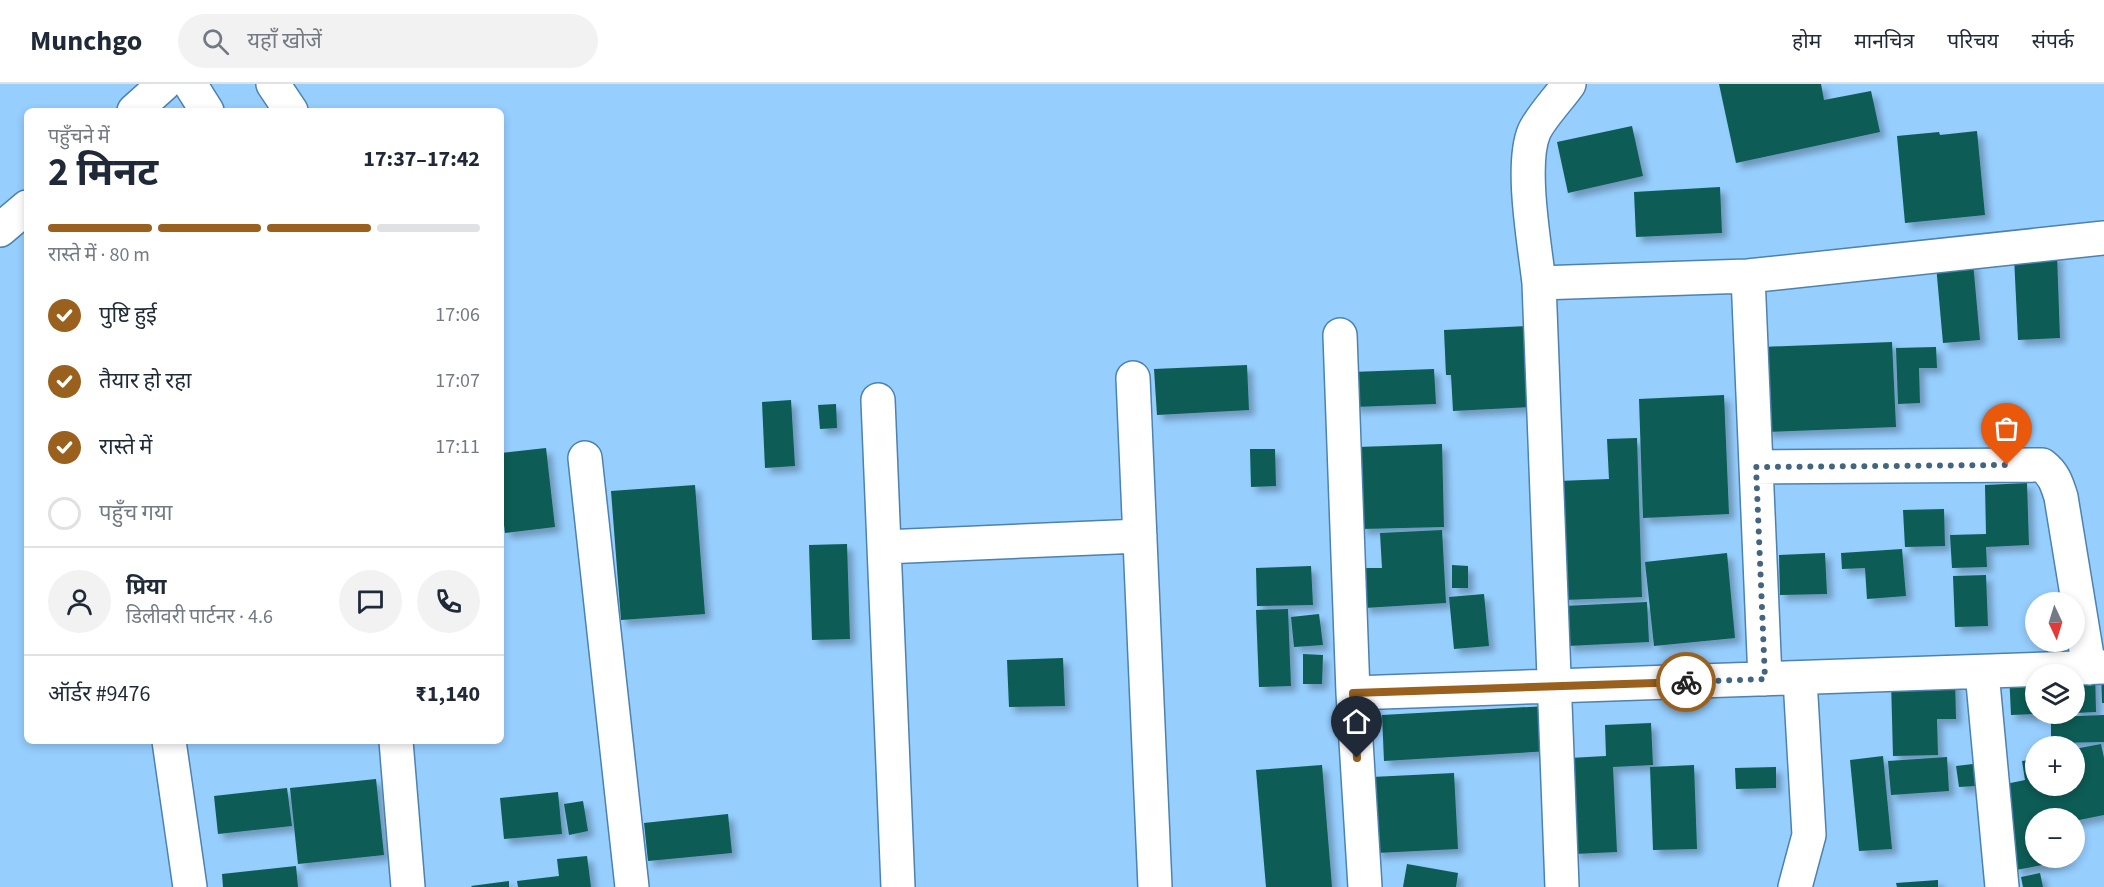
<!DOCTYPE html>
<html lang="hi">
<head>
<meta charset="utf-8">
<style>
  :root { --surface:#fff; --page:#f2f2f3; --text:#1f2937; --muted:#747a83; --line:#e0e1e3; --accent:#9a611e }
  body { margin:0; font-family:"Source Sans 3","Noto Sans Devanagari",sans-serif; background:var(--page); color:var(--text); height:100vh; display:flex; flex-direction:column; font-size:22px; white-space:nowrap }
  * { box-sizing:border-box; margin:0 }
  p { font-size:20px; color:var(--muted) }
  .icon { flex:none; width:33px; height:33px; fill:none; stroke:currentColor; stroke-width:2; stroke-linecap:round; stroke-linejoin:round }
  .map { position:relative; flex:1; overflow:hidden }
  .panel { position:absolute; left:24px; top:24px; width:480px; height:636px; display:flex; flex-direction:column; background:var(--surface); border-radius:9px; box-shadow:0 3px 9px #0003 }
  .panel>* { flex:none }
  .needle { width:39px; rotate:176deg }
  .buttons { position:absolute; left:2025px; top:508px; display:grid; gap:12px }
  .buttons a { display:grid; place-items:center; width:60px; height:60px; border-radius:50%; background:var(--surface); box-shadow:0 3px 9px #0003; font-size:30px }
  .pin { position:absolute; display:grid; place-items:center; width:51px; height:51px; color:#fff; margin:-62px -26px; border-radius:50% 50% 50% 0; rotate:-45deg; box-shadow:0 0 6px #0007 }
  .pin .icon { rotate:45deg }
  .courier { position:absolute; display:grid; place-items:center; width:60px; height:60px; margin:-30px; border:4px solid #9a611e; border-radius:50%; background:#fff; color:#222; box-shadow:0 2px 8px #0007 }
  .head em { font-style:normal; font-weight:700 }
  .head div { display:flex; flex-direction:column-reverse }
  .head { display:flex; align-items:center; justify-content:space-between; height:102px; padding:0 24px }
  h1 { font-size:39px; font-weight:700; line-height:45px }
  .bar { display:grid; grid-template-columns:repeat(4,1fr); gap:9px 6px; align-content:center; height:72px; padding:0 24px }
  .bar i { height:8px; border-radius:4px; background:var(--line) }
  .bar .active { background:var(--accent) }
  .bar p { grid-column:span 4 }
  .line { display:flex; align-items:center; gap:15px; padding:0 24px; border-top:2px solid var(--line) }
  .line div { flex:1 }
  .round { display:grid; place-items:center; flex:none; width:63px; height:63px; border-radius:32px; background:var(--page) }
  ol { padding:0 24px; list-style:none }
  li { display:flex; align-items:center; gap:18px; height:66px }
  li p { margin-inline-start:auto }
  li .icon { padding:6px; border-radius:50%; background:var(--accent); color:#fff; stroke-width:4 }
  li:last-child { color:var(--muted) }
  li i { width:33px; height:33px; border:3px solid var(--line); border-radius:50% }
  header { display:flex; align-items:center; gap:36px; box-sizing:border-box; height:84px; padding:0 30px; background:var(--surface); border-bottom:2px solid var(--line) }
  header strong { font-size:28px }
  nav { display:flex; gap:33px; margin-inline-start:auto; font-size:21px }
  .search { width:420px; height:54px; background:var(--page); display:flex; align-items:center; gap:15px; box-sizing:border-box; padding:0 21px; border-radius:33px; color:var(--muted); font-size:22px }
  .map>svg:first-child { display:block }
</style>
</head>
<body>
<header>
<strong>Munchgo</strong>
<div class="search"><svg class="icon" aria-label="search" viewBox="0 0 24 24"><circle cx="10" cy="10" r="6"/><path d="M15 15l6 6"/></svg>यहाँ खोजें</div>
<nav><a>होम</a><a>मानचित्र</a><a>परिचय</a><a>संपर्क</a></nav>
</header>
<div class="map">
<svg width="2104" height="803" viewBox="0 0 2104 803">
  <defs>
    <filter id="shadow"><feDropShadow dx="5.5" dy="5.5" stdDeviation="3" flood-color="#0004"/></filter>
  </defs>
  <rect width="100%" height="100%" fill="#96cefe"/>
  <!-- building -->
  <path fill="#0b5b54" filter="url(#shadow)" d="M 1719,0 L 1821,0 L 1824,16 L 1871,7 L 1880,48 L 1736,79 Z
    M 1632,42 L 1643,92 L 1568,109 L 1557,58 Z
    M 1977,47 L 1985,131 L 1905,139 L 1897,52 L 1939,48 L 1940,51 Z
    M 1720,103 L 1722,149 L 1636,153 L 1634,108 Z
    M 2057,170 L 2060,254 L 2018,256 L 2014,172 Z
    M 1973,178 L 1980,256 L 1943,259 L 1936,181 Z
    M 1528,242 L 1532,323 L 1453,327 L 1451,291 L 1446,291 L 1444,246 Z
    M 1892,258 L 1896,343 L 1766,348 L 1762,263 Z
    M 1936,263 L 1937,284 L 1919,284 L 1920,319 L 1898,320 L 1896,264 Z
    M 1247,281 L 1249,326 L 1157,331 L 1154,285 Z
    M 1434,285 L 1436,320 L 1353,323 L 1352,288 Z
    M 1724,311 L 1729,430 L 1643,434 L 1639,315 Z
    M 791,316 L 795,382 L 765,384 L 762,318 Z
    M 836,320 L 837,344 L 820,345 L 818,321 Z
    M 1637,354 L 1642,513 L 1563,516 L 1559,397 L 1609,395 L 1607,355 Z
    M 1442,360 L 1444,443 L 1361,445 L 1359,363 Z
    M 546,364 L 555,443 L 505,449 L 501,417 L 501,369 Z
    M 1250,365 L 1275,365 L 1276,402 L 1251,403 Z
    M 2027,399 L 2029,461 L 1986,463 L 1987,483 L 1952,484 L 1950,451 L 1986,450 L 1985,401 Z
    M 695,401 L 705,530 L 621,536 L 611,407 Z
    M 1944,425 L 1945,462 L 1905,463 L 1903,426 Z
    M 1442,446 L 1446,519 L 1364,524 L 1362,484 L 1382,484 L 1380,449 Z
    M 847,460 L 850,555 L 812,556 L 809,461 Z
    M 1902,465 L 1906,512 L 1867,515 L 1865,484 L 1842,485 L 1841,469 Z
    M 1727,469 L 1735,554 L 1654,562 L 1645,478 Z
    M 1825,469 L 1827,510 L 1780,511 L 1779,471 Z
    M 1452,481 L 1468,482 L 1468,504 L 1452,504 Z
    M 1311,482 L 1313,521 L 1257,522 L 1256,484 Z
    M 1986,491 L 1988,542 L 1955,543 L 1953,492 Z
    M 1484,510 L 1489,562 L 1454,565 L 1449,513 Z
    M 1647,518 L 1649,558 L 1567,562 L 1564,522 Z
    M 1288,525 L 1291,602 L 1259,603 L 1256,526 Z
    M 1319,530 L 1323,561 L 1294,563 L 1291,533 Z
    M 1303,570 L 1323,571 L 1322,600 L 1303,600 Z
    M 1063,574 L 1065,622 L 1009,623 L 1007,576 Z
    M 2095,585 L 2096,628 L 2074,629 L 2074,591 L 2036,591 L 2036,630 L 2011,631 L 2009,588 Z
    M 2101,588 L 2104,588 L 2104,619 L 2102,619 Z
    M 1955,594 L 1956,635 L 1937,635 L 1938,671 L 1893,672 L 1891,596 Z
    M 1547,622 L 1550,667 L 1384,677 L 1382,631 Z
    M 2104,631 L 2104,658 L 2051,659 L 2051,633 Z
    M 1651,639 L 1653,681 L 1613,683 L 1617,768 L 1574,770 L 1570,674 L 1606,672 L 1605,641 Z
    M 2101,660 L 2104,674 L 2104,731 L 2074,737 L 2074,735 L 2036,735 L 2036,774 L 2074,775 L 2016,786 L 2001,701 L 2025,696 L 2022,677 L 2036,675 L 2036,702 L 2074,702 L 2074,665 Z
    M 1883,672 L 1892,765 L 1859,767 L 1850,676 Z
    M 1947,673 L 1949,707 L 1891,711 L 1888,677 Z
    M 1973,680 L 1975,702 L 1959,703 L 1956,682 Z
    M 1322,681 L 1332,803 L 1266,803 L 1256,686 Z
    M 1694,681 L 1697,765 L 1653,766 L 1650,683 Z
    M 1776,683 L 1776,704 L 1736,705 L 1735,684 Z
    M 1454,689 L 1458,765 L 1376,769 L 1372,693 Z
    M 376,695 L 384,771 L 298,780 L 290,704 Z
    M 287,704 L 292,742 L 218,750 L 214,712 Z
    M 558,708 L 562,750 L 504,755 L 500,714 Z
    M 583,717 L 588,747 L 569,751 L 564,720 Z
    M 728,730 L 732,769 L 648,777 L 644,739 Z
    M 587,772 L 591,803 L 518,803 L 517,797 L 559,792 L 557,775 Z
    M 1407,780 L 1458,789 L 1456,803 L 1403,803 Z
    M 296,782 L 298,803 L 223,803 L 222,790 Z
    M 2040,789 L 2043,803 L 2023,803 L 2021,793 Z
    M 1938,796 L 1938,803 L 1897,803 L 1896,799 Z
    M 509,797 L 509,803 L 472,803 L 471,802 Z"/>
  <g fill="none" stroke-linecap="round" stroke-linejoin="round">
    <!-- minor casing -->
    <g stroke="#4d82af" stroke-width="36">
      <path id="minor" d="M 190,0 L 207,27
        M 273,0 L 291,27
        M 134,27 L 164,0
        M 0,146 L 27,123
        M 1748,192 L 1765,595
        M 1539,199 L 1748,192 L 2104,154
        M 1340,251 L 1353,609 L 1365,803
        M 1133,294 L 1155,803
        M 878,316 L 898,803
        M 585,374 L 632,803
        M 1756,383 L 2042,381 C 2054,390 2057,400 2061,413 L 2089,584
        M 884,463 L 1140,452
        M 1982,588 L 2002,803
        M 1353,609 L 2104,583
        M 169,657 L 190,803
        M 396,657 L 408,803
        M 1562,803 L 1539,199 C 1535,162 1520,82 1534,48 C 1540,34 1560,13 1569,0
        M 1795,803 L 1809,751 L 1800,595"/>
    </g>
    <!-- minor -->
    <use href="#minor" stroke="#fff" stroke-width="33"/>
  </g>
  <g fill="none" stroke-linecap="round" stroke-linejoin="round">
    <!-- done -->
    <path stroke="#436582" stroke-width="6" stroke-dasharray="0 10.8" d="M 1686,598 L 1765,595 L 1756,383 L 2007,381"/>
    <!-- route -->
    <path stroke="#9a611e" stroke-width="8" d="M 1357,674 L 1353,609 L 1686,598"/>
  </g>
</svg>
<div class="buttons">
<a><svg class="needle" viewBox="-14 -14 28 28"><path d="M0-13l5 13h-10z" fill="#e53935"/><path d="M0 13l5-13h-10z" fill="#747a83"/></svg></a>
<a><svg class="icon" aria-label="layers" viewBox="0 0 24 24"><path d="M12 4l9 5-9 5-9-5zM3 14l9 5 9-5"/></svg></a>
<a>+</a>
<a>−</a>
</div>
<div class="pin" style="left:2007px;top:381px;background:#ea580c"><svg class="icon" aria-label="bag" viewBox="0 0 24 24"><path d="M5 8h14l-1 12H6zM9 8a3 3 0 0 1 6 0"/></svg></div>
<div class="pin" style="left:1357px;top:674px;background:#1f2937"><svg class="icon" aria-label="home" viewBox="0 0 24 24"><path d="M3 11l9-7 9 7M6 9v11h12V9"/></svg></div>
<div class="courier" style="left:1686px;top:598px"><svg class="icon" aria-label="bike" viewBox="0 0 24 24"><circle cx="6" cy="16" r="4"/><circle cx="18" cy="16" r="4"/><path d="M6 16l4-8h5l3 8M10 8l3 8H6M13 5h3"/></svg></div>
<section class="panel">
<div class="head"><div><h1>2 मिनट</h1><p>पहुँचने में</p></div><em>17:37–17:42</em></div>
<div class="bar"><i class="active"></i><i class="active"></i><i class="active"></i><i></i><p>रास्ते में · 80 m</p></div>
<ol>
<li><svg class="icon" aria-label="check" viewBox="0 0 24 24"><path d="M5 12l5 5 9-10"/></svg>पुष्टि हुई<p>17:06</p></li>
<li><svg class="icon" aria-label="check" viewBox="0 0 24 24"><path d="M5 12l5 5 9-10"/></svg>तैयार हो रहा<p>17:07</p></li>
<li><svg class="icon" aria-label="check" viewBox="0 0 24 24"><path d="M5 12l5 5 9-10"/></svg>रास्ते में<p>17:11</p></li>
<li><i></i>पहुँच गया</li>
</ol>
<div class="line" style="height:108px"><a class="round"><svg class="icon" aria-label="person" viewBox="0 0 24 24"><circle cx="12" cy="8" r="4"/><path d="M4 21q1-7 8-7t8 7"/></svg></a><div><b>प्रिया</b><p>डिलीवरी पार्टनर · 4.6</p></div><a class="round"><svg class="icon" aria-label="chat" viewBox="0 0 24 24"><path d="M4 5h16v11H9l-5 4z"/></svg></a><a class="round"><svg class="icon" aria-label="phone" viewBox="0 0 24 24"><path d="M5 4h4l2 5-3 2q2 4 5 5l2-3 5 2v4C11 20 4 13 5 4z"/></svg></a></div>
<div class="line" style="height:78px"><div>ऑर्डर #9476</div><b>₹1,140</b></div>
</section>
</div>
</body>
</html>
